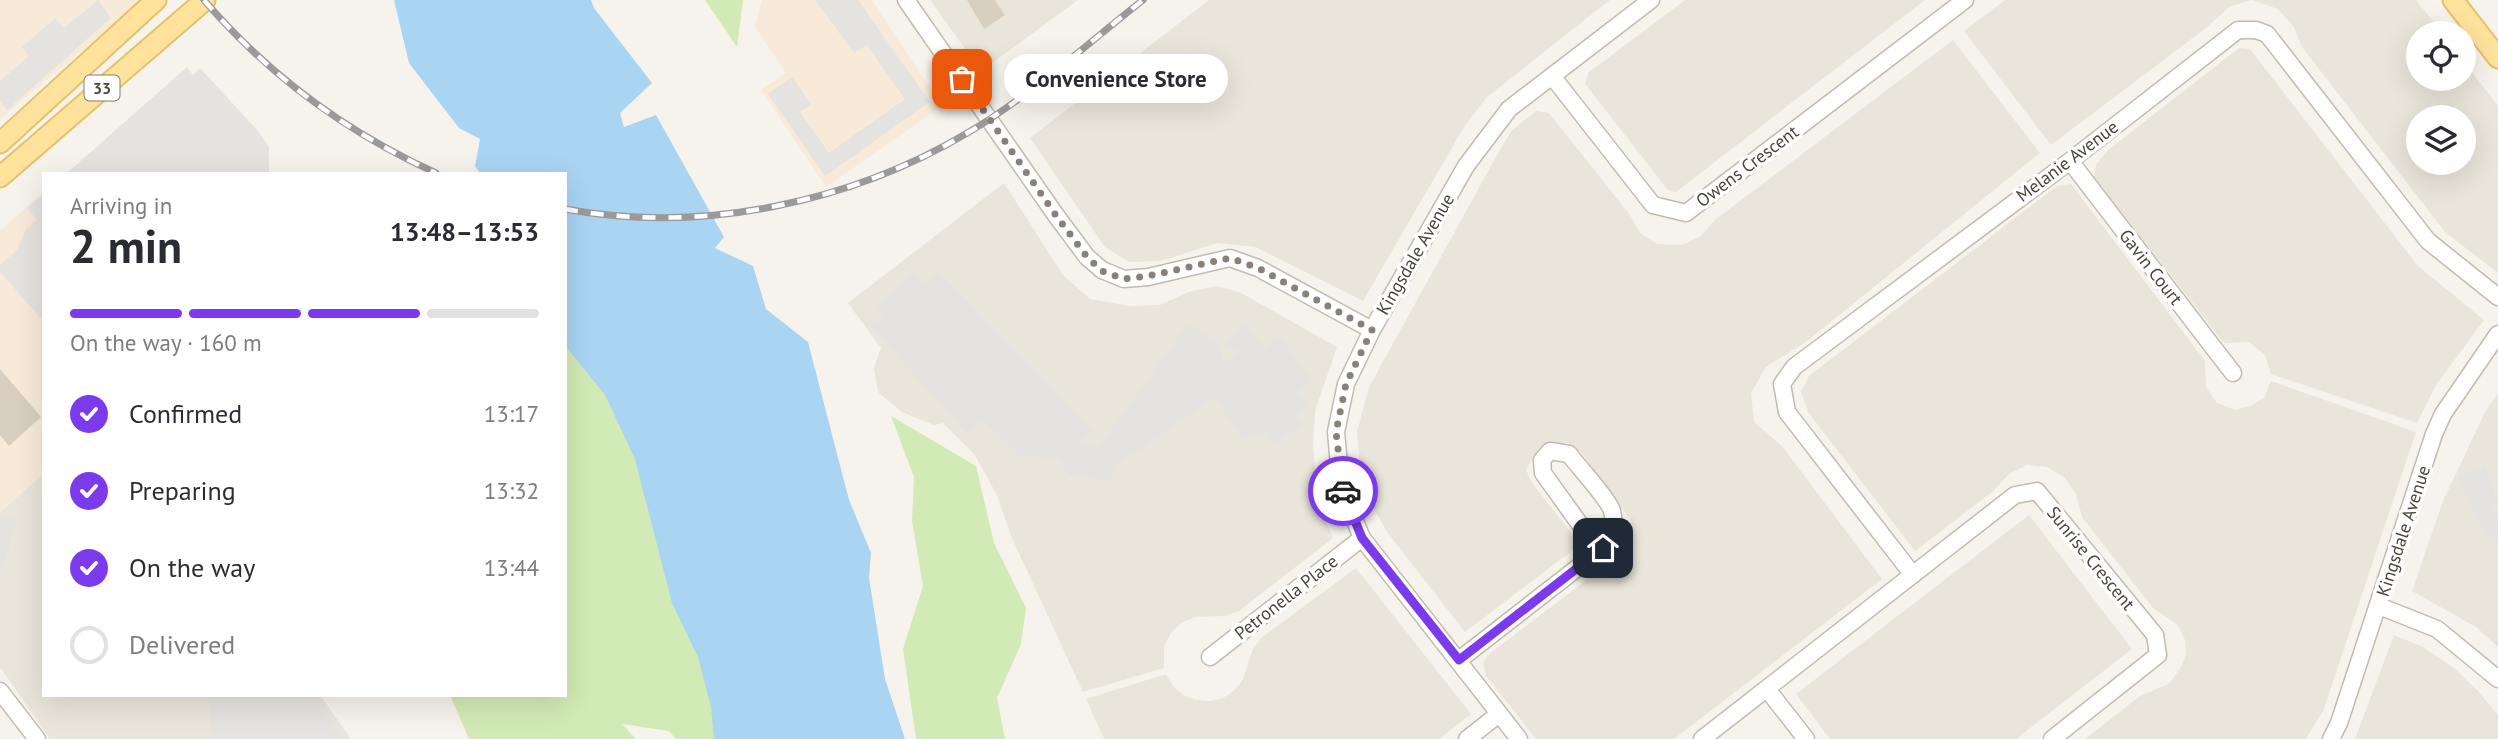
<!DOCTYPE html>
<html lang="en">
<head>
<meta charset="utf-8">
<style>
  :root { --surface:#fff; --page:#f7f7f7; --text:#2b2b33; --muted:#7c7c81; --line:#e1e1e2; --accent:#7c3aed }
  body { margin:0; font-family:"PT Sans",sans-serif; background:var(--page); color:var(--text); height:100vh; display:flex; flex-direction:column; font-size:26px; white-space:nowrap }
  * { box-sizing:border-box; margin:0 }
  p { font-size:23px; color:var(--muted) }
  .icon { flex:none; width:38px; height:38px; fill:none; stroke:currentColor; stroke-width:2; stroke-linecap:round; stroke-linejoin:round }
  .map { position:relative; flex:1; overflow:hidden }
  .details { position:absolute; left:42px; top:172px; width:525px; height:525px; display:flex; flex-direction:column; background:var(--surface); border-radius:0px; box-shadow:0 7px 28px #0002 }
  .details>* { flex:none }
  .controls { position:absolute; left:2406px; top:21px; display:grid; gap:14px }
  .controls a { display:grid; place-items:center; width:70px; height:70px; border-radius:50%; background:var(--surface); box-shadow:0 7px 28px #0002; font-size:35px }
  .pin { position:absolute; display:grid; place-items:center; width:60px; height:60px; color:#fff; margin:-30px; border-radius:14px; box-shadow:0 4px 10px #0006 }
  .courier { position:absolute; display:grid; place-items:center; width:70px; height:70px; margin:-35px; border:5px solid #7c3aed; border-radius:50%; background:#fff; color:#222; box-shadow:0 2px 9px #0007 }
  .bubble { position:absolute; height:49px; border-radius:24px; background:var(--surface); box-shadow:0 7px 28px #0002; font-size:23px; font-weight:700; line-height:49px; text-align:center }
  .head em { font-style:normal; font-weight:700 }
  .head div { display:flex; flex-direction:column-reverse }
  .head { display:flex; align-items:center; justify-content:space-between; height:119px; padding:0 28px }
  h1 { font-size:46px; font-weight:700; line-height:52px }
  .bar { display:grid; grid-template-columns:repeat(4,1fr); gap:10px 7px; align-content:center; height:84px; padding:0 28px }
  .bar i { height:9px; border-radius:5px; background:var(--line) }
  .bar .on { background:var(--accent) }
  .bar p { grid-column:span 4 }
  ol { padding:0 28px; list-style:none }
  li { display:flex; align-items:center; gap:21px; height:77px }
  li p { margin-inline-start:auto }
  li .icon { padding:7px; border-radius:50%; background:var(--accent); color:#fff; stroke-width:4 }
  li:last-child { color:var(--muted) }
  li i { width:38px; height:38px; border:4px solid var(--line); border-radius:50% }
  .map>svg:first-child { display:block }
</style>
</head>
<body>
<div class="map">
<svg width="2498" height="739" viewBox="0 0 2498 739">
  <rect width="100%" height="100%" fill="#f6f3ec"/>
  <!-- residential -->
  <path fill="#eae5da" fill-rule="evenodd" d="M 930,0 L 1078,0 L 981,71 Z
    M 1209,0 L 1610,0 L 1487,97 L 1464,127 L 1363,301 L 1255,247 L 1217,243 L 1161,261 L 1129,262 L 1105,247 L 1030,138 Z
    M 1685,0 L 1925,0 L 1676,192 L 1668,190 L 1585,84 L 1588,73 Z
    M 2005,0 L 2251,0 L 2229,7 L 2206,28 L 2051,145 L 1964,31 Z
    M 2252,0 L 2416,0 L 2442,33 L 2418,33 L 2418,79 L 2464,79 L 2464,62 L 2498,106 L 2498,273 L 2445,232 L 2302,47 L 2294,27 L 2278,9 ZM 2418,117 L 2464,117 L 2464,163 L 2418,163 Z
    M 1953,40 L 2040,153 L 1807,341 L 1766,367 L 1751,393 L 1754,422 L 1782,446 L 1882,579 L 1674,739 L 1536,739 L 1486,676 L 1483,662 L 1489,654 L 1617,557 L 1630,539 L 1631,521 L 1582,453 L 1568,443 L 1551,445 L 1534,455 L 1526,470 L 1532,483 L 1573,535 L 1573,550 L 1465,632 L 1387,532 L 1370,502 L 1360,469 L 1357,432 L 1369,387 L 1501,148 L 1512,130 L 1536,111 L 1549,113 L 1630,215 L 1640,233 L 1657,244 L 1682,245 L 1701,236 L 1716,219 Z
    M 2239,48 L 2250,49 L 2418,266 L 2484,320 L 2436,385 L 2417,423 L 2271,374 L 2265,355 L 2249,342 L 2224,343 L 2094,177 L 2096,165 L 2107,151 Z
    M 1004,183 L 1063,275 L 1090,299 L 1129,306 L 1160,305 L 1191,291 L 1218,286 L 1241,293 L 1337,347 L 1315,411 L 1313,446 L 1319,504 L 1333,538 L 1239,611 L 1225,616 L 1195,617 L 1181,623 L 1171,633 L 1164,646 L 1164,668 L 1083,692 L 1011,536 L 997,495 L 974,454 L 943,423 L 934,425 L 902,412 L 878,392 L 874,367 L 881,348 L 848,303 Z
    M 2071,184 L 2205,361 L 2206,387 L 2217,403 L 2235,410 L 2250,406 L 2264,398 L 2271,381 L 2416,432 L 2324,709 L 2306,739 L 2085,739 L 2140,696 L 2169,684 L 2180,669 L 2186,655 L 2185,640 L 2178,625 L 2153,608 L 2082,517 L 2076,494 L 2064,477 L 2047,467 L 2027,465 L 2009,474 L 1992,492 L 1915,551 L 1808,412 L 1801,392 L 1809,376 L 2057,186 Z
    M 2498,393 L 2498,647 L 2476,627 L 2412,591 L 2443,501 L 2486,410 Z
    M 44,473 L 44,695 L 320,695 L 351,739 L 50,739 L 0,667 L 0,512 Z
    M 2029,515 L 2132,649 L 2016,739 L 1830,739 L 1796,694 Z
    M 1356,568 L 1471,714 L 1439,739 L 1104,739 L 1086,699 L 1166,674 L 1173,686 L 1183,695 L 1196,700 L 1210,701 L 1223,698 L 1235,690 L 1243,679 L 1252,651 L 1261,638 Z
    M 2394,635 L 2423,647 L 2455,669 L 2477,690 L 2498,715 L 2498,739 L 2355,739 Z"/>
  <!-- commercial -->
  <path fill="#f7ead8" d="M 0,0 L 142,0 L 142,1 L 0,119 Z
    M 762,0 L 872,0 L 942,106 L 826,187 L 761,90 L 786,73 L 755,27 Z
    M 44,191 L 44,473 L 0,512 L 0,231 Z"/>
  <!-- green -->
  <path fill="#d2eab5" d="M 705,0 L 743,0 L 737,47 Z
    M 565,230 L 736,739 L 676,739 L 669,731 L 622,724 L 636,739 L 469,739 L 450,695 L 565,695 Z
    M 891,416 L 976,466 L 994,543 L 1026,608 L 1021,644 L 997,698 L 1005,739 L 916,739 L 903,649 L 923,586 L 912,521 L 914,477 Z"/>
  <!-- parking -->
  <path fill="#e5e3e0" d="M 98,0 L 111,18 L 7,110 L 0,101 L 0,81 L 29,56 L 22,47 L 55,18 L 64,28 Z
    M 815,0 L 858,0 L 930,102 L 825,176 L 768,94 L 792,77 L 811,104 L 800,112 L 829,153 L 905,99 L 867,45 L 854,53 Z
    M 187,67 L 193,75 L 200,68 L 258,131 L 269,147 L 269,173 L 67,173 Z
    M 44,194 L 44,322 L 0,272 L 0,265 L 17,250 L 26,229 L 37,220 L 27,208 Z
    M 937,270 L 1093,430 L 1081,442 L 1099,447 L 1188,324 L 1216,341 L 1225,363 L 1238,352 L 1224,344 L 1246,323 L 1264,349 L 1278,335 L 1312,380 L 1297,393 L 1310,406 L 1295,417 L 1303,426 L 1272,445 L 1264,432 L 1244,440 L 1214,398 L 1116,466 L 1110,481 L 1068,475 L 1059,458 L 1020,456 L 983,420 L 968,435 L 870,326 L 884,315 L 876,306 L 914,271 L 927,284 Z
    M 2485,465 L 2498,502 L 2489,508 L 2498,517 L 2498,540 L 2489,535 L 2475,517 L 2457,476 Z
    M 0,514 L 17,519 L 2,572 L 0,571 Z
    M 209,695 L 311,695 L 342,739 L 212,739 Z"/>
  <!-- water -->
  <path fill="#a9d4f2" d="M 394,0 L 591,0 L 594,8 L 652,83 L 620,113 L 624,127 L 656,115 L 724,237 L 715,248 L 753,266 L 766,309 L 808,342 L 849,500 L 871,553 L 869,578 L 885,679 L 905,739 L 714,739 L 711,707 L 698,657 L 672,603 L 635,459 L 605,395 L 567,348 L 565,173 L 480,173 L 475,166 L 480,139 L 459,128 L 409,63 Z"/>
  <!-- building -->
  <path fill="#d8cfc1" d="M 967,0 L 995,0 L 1005,15 L 984,29 Z
    M 0,369 L 41,417 L 9,446 L 0,435 Z"/>
  <g fill="none" stroke-linecap="round" stroke-linejoin="round">
    <!-- minor casing -->
    <g stroke="#c2bbae" stroke-width="19">
      <path id="minor" d="M 906,0 L 1055,214 L 1087,257 L 1102,270 L 1124,279 L 1148,277 L 1230,258 L 1258,268 L 1372,330
        M 1552,76 L 1653,205 L 1686,213 L 1965,0
        M 2070,161 L 2233,373
        M 1913,575 L 1787,412 L 1782,384 L 1794,367 L 2070,161 L 2238,30 L 2256,30 L 2267,34 L 2428,241 L 2498,297
        M 2379,606 L 2437,629 L 2498,679
        M 1210,657 L 1362,538
        M 1459,660 L 1599,551 C 1610,541 1616,526 1612,511 C 1609,500 1577,465 1569,454 L 1550,451 L 1542,460 L 1543,473 L 1599,551
        M 1767,689 L 1806,739
        M 0,691 L 37,739
        M 1467,739 L 1499,714
        M 1519,739 L 1362,538 L 1341,487 L 1336,432 L 1346,384 L 1372,330 L 1466,166 L 1509,109 L 1651,0
        M 1702,739 L 2015,495 L 2037,491 L 2155,635 L 2158,655 L 2052,739
        M 2331,739 L 2339,723 L 2434,434 L 2443,414 L 2498,334"/>
    </g>
    <!-- major casing -->
    <g stroke="#e6c16a" stroke-width="23">
      <path id="major" d="M 2453,0 L 2498,58
        M 0,143 L 156,0
        M 0,177 L 205,0"/>
    </g>
    <!-- minor -->
    <use href="#minor" stroke="#fff" stroke-width="16"/>
    <!-- major -->
    <use href="#major" stroke="#ffe39c" stroke-width="19"/>
    <!-- rail casing -->
    <g stroke="#9a9a9a" stroke-width="7">
      <path id="rail" d="M 204,0 C 269,76 346,132 436,173
        M 565,209 C 702,234 850,203 969,132 C 1030,96 1087,44 1143,0"/>
    </g>
    <!-- rail -->
    <use href="#rail" stroke="#fff" stroke-width="4.5" stroke-dasharray="13" stroke-linecap="butt"/>
  </g>
  <g fill="none" stroke-linecap="round" stroke-linejoin="round">
    <!-- done -->
    <path stroke="#878178" stroke-width="7" stroke-dasharray="0 12.6" d="M 962,79 L 1055,214 L 1087,257 L 1102,271 L 1124,279 L 1148,276 L 1230,258 L 1258,268 L 1372,330 L 1346,384 L 1336,432 L 1343,491"/>
    <!-- route -->
    <path stroke="#7c3aed" stroke-width="9" d="M 1343,491 L 1362,538 L 1459,660 L 1603,548"/>
  </g>
  <g text-anchor="middle" dominant-baseline="central" stroke-width="7" stroke-linejoin="round" paint-order="stroke">
    <!-- shield labels -->
    <rect fill="#fff" stroke="#817c74" stroke-width="2" x="84.5" y="75.5" width="35" height="25" rx="5"/>
    <g font-size="16" font-weight="bold" fill="#4b4439">
      <text x="102" y="88">33</text>
    </g>
    <!-- street labels -->
    <g font-size="18" fill="#4b4439" stroke="#fff">
      <text transform="translate(2067 161) rotate(-37)">Melanie Avenue</text>
      <text transform="translate(1747 166) rotate(-37)">Owens Crescent</text>
      <text transform="translate(1415 254) rotate(-60)">Kingsdale Avenue</text>
      <text transform="translate(2151 267) rotate(52)">Gavin Court</text>
      <text transform="translate(2403 531) rotate(-72)">Kingsdale Avenue</text>
      <text transform="translate(2091 558) rotate(51)">Sunrise Crescent</text>
      <text transform="translate(1286 597) rotate(-38)">Petronella Place</text>
    </g>
  </g>
</svg>
<div class="controls">
<a><svg class="icon" aria-label="locate" viewBox="0 0 24 24"><circle cx="12" cy="12" r="6"/><path d="M12 2v4M12 18v4M2 12h4M18 12h4"/></svg></a>
<a><svg class="icon" aria-label="layers" viewBox="0 0 24 24"><path d="M12 4l9 5-9 5-9-5zM3 14l9 5 9-5"/></svg></a>
</div>
<div class="pin" style="left:962px;top:79px;background:#ea580c"><svg class="icon" aria-label="bag" viewBox="0 0 24 24"><path d="M5 8h14l-1 12H6zM9 8a3 3 0 0 1 6 0"/></svg></div>
<div class="pin" style="left:1603px;top:548px;background:#1f2937"><svg class="icon" aria-label="home" viewBox="0 0 24 24"><path d="M3 11l9-7 9 7M6 9v11h12V9"/></svg></div>
<div class="courier" style="left:1343px;top:491px"><svg class="icon" aria-label="car" viewBox="0 0 24 24"><path d="M5 17H2v-5l4-1 3-4h7l3 4 3 1v5h-3M9 17h6M6 11h13"/><circle cx="7" cy="17" r="2"/><circle cx="17" cy="17" r="2"/></svg></div>
<div class="bubble" style="left:1004px;top:54px;width:224px">Convenience Store</div>
<section class="details">
<div class="head"><div><h1>2 min</h1><p>Arriving in</p></div><em>13:48–13:53</em></div>
<div class="bar"><i class="on"></i><i class="on"></i><i class="on"></i><i></i><p>On the way · 160 m</p></div>
<ol>
<li><svg class="icon" aria-label="check" viewBox="0 0 24 24"><path d="M5 12l5 5 9-10"/></svg>Confirmed<p>13:17</p></li>
<li><svg class="icon" aria-label="check" viewBox="0 0 24 24"><path d="M5 12l5 5 9-10"/></svg>Preparing<p>13:32</p></li>
<li><svg class="icon" aria-label="check" viewBox="0 0 24 24"><path d="M5 12l5 5 9-10"/></svg>On the way<p>13:44</p></li>
<li><i></i>Delivered</li>
</ol>
</section>
</div>
</body>
</html>
